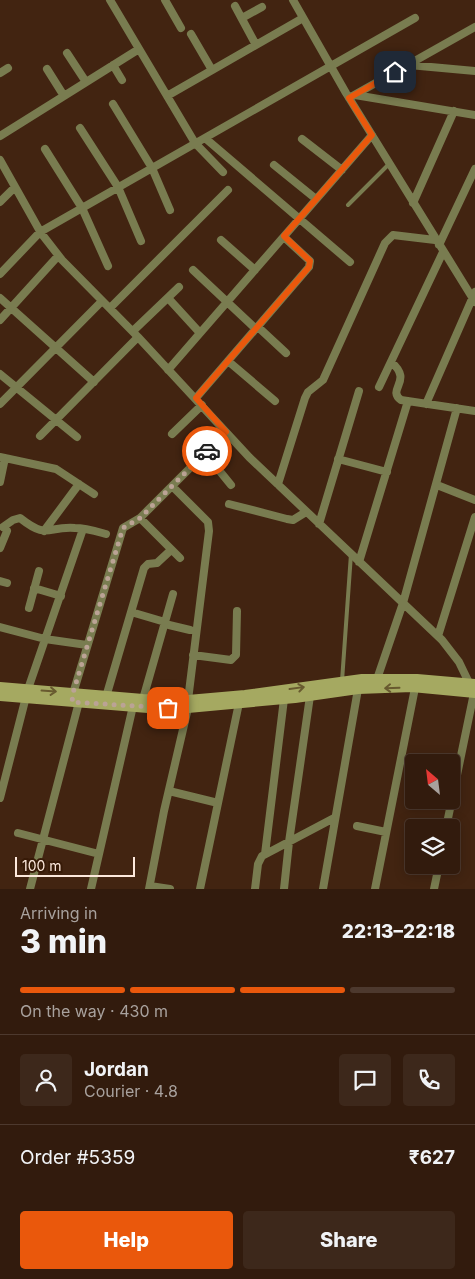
<!DOCTYPE html>
<html lang="en">
<head>
<meta charset="utf-8">
<style>
  :root { --surface:#321b0d; --page:#3d281b; --text:#f1f3f6; --muted:#a8a19d; --line:#4d392e; --accent:#ea580c }
  body { margin:0; font-family:Inter,sans-serif; background:var(--page); color:var(--text); height:100vh; display:flex; flex-direction:column; font-size:19px; white-space:nowrap }
  * { box-sizing:border-box; margin:0 }
  p { font-size:16px; color:var(--muted) }
  .icon { flex:none; width:28px; height:28px; fill:none; stroke:currentColor; stroke-width:2; stroke-linecap:round; stroke-linejoin:round }
  .map { position:relative; height:889px; overflow:hidden }
  .panel { display:flex; flex-direction:column; background:var(--surface); flex:1 }
  .panel>* { flex:none }
  .needle { width:32px; rotate:332deg }
  .controls { position:absolute; left:405px; top:754px; display:grid; gap:10px }
  .controls a { display:grid; place-items:center; width:55px; height:55px; border-radius:5px; background:var(--surface); box-shadow:0 2px 12px #0003,0 0 0 1px var(--line); font-size:25px }
  .scale { position:absolute; left:15px; bottom:12px; width:120px; box-sizing:border-box; padding-left:5px; border:2px solid #fce8dc; border-top:0; font-size:14px; line-height:18px; white-space:nowrap; color:#fce8dc; -webkit-text-stroke:4px #371a07; paint-order:stroke }
  .pin { position:absolute; display:grid; place-items:center; width:42px; height:42px; color:#fff; margin:-21px; border-radius:10px; box-shadow:0 2px 8px #0006 }
  .courier { position:absolute; display:grid; place-items:center; width:50px; height:50px; margin:-25px; border:4px solid #ea580c; border-radius:50%; background:#fff; color:#222; box-shadow:0 1px 6px #0007 }
  .headline em { font-style:normal; font-weight:800 }
  .headline div { display:flex; flex-direction:column-reverse }
  .headline { display:flex; align-items:center; justify-content:space-between; height:85px; padding:0 20px }
  h1 { font-size:32px; font-weight:800; line-height:38px }
  .bar { display:grid; grid-template-columns:repeat(4,1fr); gap:8px 5px; align-content:center; height:60px; padding:0 20px }
  .bar i { height:6px; border-radius:4px; background:var(--line) }
  .bar .selected { background:var(--accent) }
  .bar p { grid-column:span 4 }
  .line { display:flex; align-items:center; gap:12px; padding:0 20px; border-top:1px solid var(--line) }
  .line div { flex:1 }
  .round { display:grid; place-items:center; flex:none; width:52px; height:52px; border-radius:5px; background:var(--page) }
  .button { display:flex; gap:10px; margin-top:auto; padding:10px 20px }
  .button a { flex:1; height:58px; border-radius:5px; background:var(--accent); color:#fff; font-size:20px; font-weight:800; line-height:58px; text-align:center }
  .button a+a { background:var(--page); color:var(--text) }
  .map>svg:first-child { display:block }
</style>
</head>
<body>
<div class="map">
<svg width="475" height="889" viewBox="0 0 475 889">
  <rect width="100%" height="100%" fill="#422411"/>
  <g fill="none" stroke-linecap="round" stroke-linejoin="round">
    <!-- service -->
    <path stroke="#797c50" stroke-width="4" d="M 348,205 L 389,164
      M 342,681 L 351,554"/>
    <!-- minor -->
    <path stroke="#797c50" stroke-width="8" d="M 110,0 L 195,143 L 223,172
      M 165,0 L 181,28
      M 293,0 L 346,93 L 475,302
      M 235,6 L 256,45
      M 242,18 L 262,7
      M 191,34 L 212,70
      M 67,53 L 86,82
      M 113,65 L 122,80
      M 409,65 L 475,71
      M 47,69 L 64,96
      M 0,73 L 8,68
      M 355,95 L 475,115
      M 167,96 L 303,18
      M 349,98 L 475,27
      M 113,104 L 152,168 L 170,210
      M 80,128 L 118,187 L 141,241
      M 0,136 L 139,49
      M 205,138 L 350,262
      M 302,139 L 342,170
      M 45,149 L 82,208 L 108,266
      M 0,160 L 41,233 L 62,260 L 138,337 L 249,457 L 442,640 L 459,662 L 474,693 L 446,828
      M 274,165 L 316,199
      M 0,202 L 15,187
      M 413,203 L 454,111
      M 221,240 L 255,270
      M 439,245 L 475,169
      M 193,270 L 256,329
      M 0,274 L 40,232 L 415,18
      M 0,298 L 94,382
      M 168,298 L 200,333
      M 110,308 L 228,190
      M 0,320 L 58,256
      M 258,327 L 286,353
      M 133,331 L 179,287
      M 228,361 L 275,401
      M 391,362 C 414,381 386,389 401,400 L 475,411
      M 168,370 L 372,135
      M 0,374 L 77,437
      M 379,387 L 443,252
      M 196,398 L 309,267 L 310,261 L 284,237
      M 0,404 L 102,301
      M 426,404 L 475,292
      M 172,434 L 202,405
      M 40,436 L 138,337
      M 205,453 L 231,485
      M 0,457 L 56,469 L 94,494
      M 338,459 L 387,472
      M 0,482 L 5,458
      M 278,484 L 305,398 L 308,392 L 323,380 L 385,243 L 393,235 L 435,240
      M 437,485 L 475,500
      M 172,486 L 208,522 L 209,531 L 188,700
      M 229,504 L 287,519 L 293,520 L 306,512
      M 140,518 L 180,558
      M 319,524 L 359,391
      M 3,527 L 13,520 L 20,518 C 48,540 46,526 75,528 C 85,528 95,531 106,534
      M 44,531 L 79,484
      M 0,548 L 7,531
      M 359,562 L 408,401
      M 0,581 L 7,583
      M 34,588 L 61,596
      M 29,608 L 39,571
      M 131,612 L 165,622 L 169,625 L 190,630
      M 0,627 L 45,639 L 87,645
      M 438,636 L 475,517
      M 193,655 L 231,660 L 236,655 L 237,611
      M 377,679 L 403,603 L 457,408
      M 72,697 L 123,528 L 140,518 L 226,432
      M 106,697 L 144,568 L 148,564 L 157,563 L 171,550
      M 143,699 L 173,594
      M 169,791 L 218,803
      M 0,798 L 28,689 L 83,529
      M 357,826 L 386,832
      M 18,833 L 99,854
      M 265,854 L 284,699
      M 150,886 L 170,889
      M 30,889 L 79,702
      M 91,889 L 133,706
      M 149,889 L 164,811 L 188,708
      M 200,889 L 239,703
      M 255,889 L 258,864 L 262,856 L 334,818
      M 284,889 L 289,842 L 310,696
      M 323,889 L 358,689
      M 375,889 L 415,688
      M 434,889 L 439,865"/>
    <!-- secondary -->
    <path stroke="#a5a961" stroke-width="10" d="M 0,687 L 143,699 L 188,700 L 245,695 L 362,679 L 417,679 L 475,684
      M 0,696 L 148,708 L 188,708 L 295,698 L 358,689 L 412,687 L 475,693"/>
  </g>
  <!-- one-way arrows -->
  <defs><path id="oneway-shaft" d="M-6 0H5M1.5-3L5.5 0L1.5 3" fill="none" stroke-width="1.6" stroke-linecap="round" stroke-linejoin="round" transform="scale(1.25)"/></defs>
  <g stroke="#685a2f">
    <use href="#oneway-shaft" transform="translate(297 688) rotate(-8)"/>
    <use href="#oneway-shaft" transform="translate(392 688) rotate(178)"/>
    <use href="#oneway-shaft" transform="translate(49 691) rotate(4)"/>
  </g>
  <g fill="none" stroke-linecap="round" stroke-linejoin="round">
    <!-- done -->
    <path stroke="#bba395" stroke-width="5" stroke-dasharray="0 9" d="M 168,708 L 72,702 L 73,693 L 123,528 L 140,518 L 207,451"/>
    <!-- route -->
    <path stroke="#ea580c" stroke-width="6" d="M 207,451 L 226,432 L 196,398 L 309,267 L 310,261 L 284,236 L 372,135 L 349,98 L 395,72"/>
  </g>
</svg>
<div class="controls">
<a><svg class="needle" viewBox="-14 -14 28 28"><path d="M0-13l5 13h-10z" fill="#e53935"/><path d="M0 13l5-13h-10z" fill="#a8a19d"/></svg></a>
<a><svg class="icon" aria-label="layers" viewBox="0 0 24 24"><path d="M12 4l9 5-9 5-9-5zM3 14l9 5 9-5"/></svg></a>
</div>
<div class="scale">100 m</div>
<div class="pin" style="left:168px;top:708px;background:#ea580c"><svg class="icon" aria-label="bag" viewBox="0 0 24 24"><path d="M5 8h14l-1 12H6zM9 8a3 3 0 0 1 6 0"/></svg></div>
<div class="pin" style="left:395px;top:72px;background:#1f2937"><svg class="icon" aria-label="home" viewBox="0 0 24 24"><path d="M3 11l9-7 9 7M6 9v11h12V9"/></svg></div>
<div class="courier" style="left:207px;top:451px"><svg class="icon" aria-label="car" viewBox="0 0 24 24"><path d="M5 17H2v-5l4-1 3-4h7l3 4 3 1v5h-3M9 17h6M6 11h13"/><circle cx="7" cy="17" r="2"/><circle cx="17" cy="17" r="2"/></svg></div>
</div>
<section class="panel">
<div class="headline"><div><h1>3 min</h1><p>Arriving in</p></div><em>22:13–22:18</em></div>
<div class="bar"><i class="selected"></i><i class="selected"></i><i class="selected"></i><i></i><p>On the way · 430 m</p></div>
<div class="line" style="height:90px"><a class="round"><svg class="icon" aria-label="person" viewBox="0 0 24 24"><circle cx="12" cy="8" r="4"/><path d="M4 21q1-7 8-7t8 7"/></svg></a><div><b>Jordan</b><p>Courier · 4.8</p></div><a class="round"><svg class="icon" aria-label="chat" viewBox="0 0 24 24"><path d="M4 5h16v11H9l-5 4z"/></svg></a><a class="round"><svg class="icon" aria-label="phone" viewBox="0 0 24 24"><path d="M5 4h4l2 5-3 2q2 4 5 5l2-3 5 2v4C11 20 4 13 5 4z"/></svg></a></div>
<div class="line" style="height:65px"><div>Order #5359</div><b>₹627</b></div>
<div class="button"><a>Help</a><a>Share</a></div>
</section>
</body>
</html>
